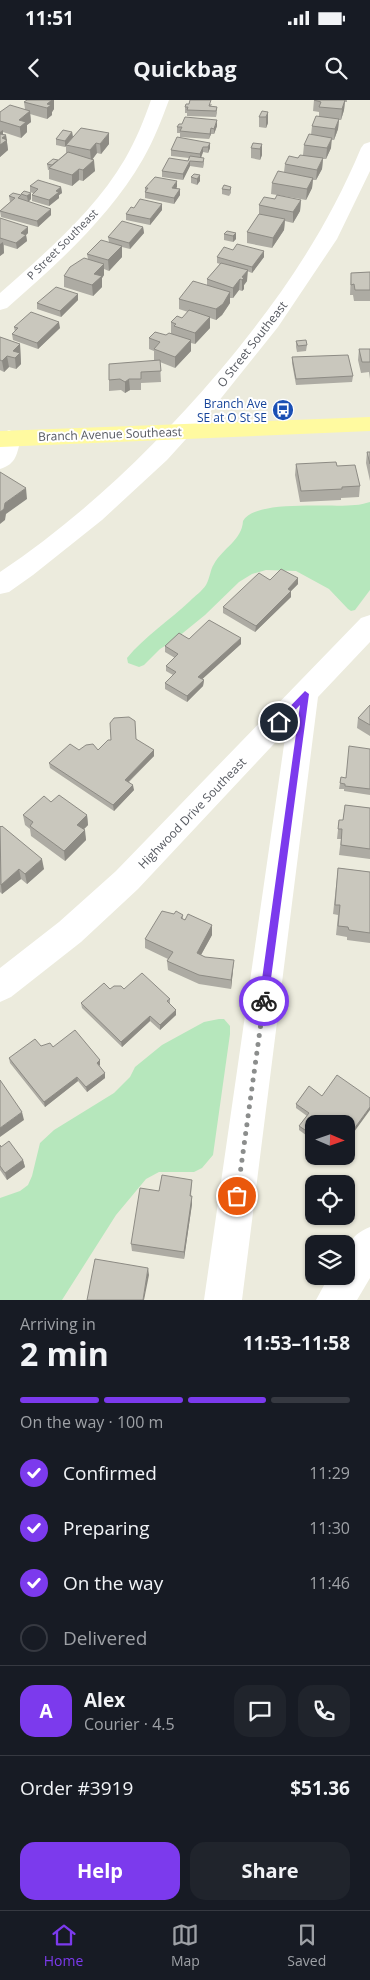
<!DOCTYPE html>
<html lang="en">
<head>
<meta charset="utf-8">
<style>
  :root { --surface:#171b24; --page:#20242c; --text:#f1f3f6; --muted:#9ea1a6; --line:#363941; --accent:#7c3aed }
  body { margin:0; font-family:"Open Sans",sans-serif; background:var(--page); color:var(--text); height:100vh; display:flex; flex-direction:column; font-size:19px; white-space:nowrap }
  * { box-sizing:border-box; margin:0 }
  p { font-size:16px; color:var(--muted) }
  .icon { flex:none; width:28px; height:28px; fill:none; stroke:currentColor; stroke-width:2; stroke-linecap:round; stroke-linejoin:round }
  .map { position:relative; height:1200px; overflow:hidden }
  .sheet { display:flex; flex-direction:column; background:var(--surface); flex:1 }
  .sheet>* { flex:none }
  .needle { width:32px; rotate:92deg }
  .fabs { position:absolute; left:305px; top:1015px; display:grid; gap:10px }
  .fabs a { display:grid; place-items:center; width:50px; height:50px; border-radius:10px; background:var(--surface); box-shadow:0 1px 4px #0004; font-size:25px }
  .pin { position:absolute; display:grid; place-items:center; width:42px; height:42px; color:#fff; margin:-21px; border:2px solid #fff; border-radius:50%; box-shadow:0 1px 5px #0007 }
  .courier { position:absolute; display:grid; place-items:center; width:50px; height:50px; margin:-25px; border:4px solid #7c3aed; border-radius:50%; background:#fff; color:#222; box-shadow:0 1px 6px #0007 }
  .summary em { font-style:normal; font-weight:700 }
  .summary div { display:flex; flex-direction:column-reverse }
  .summary { display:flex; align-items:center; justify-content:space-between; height:85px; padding:0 20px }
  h1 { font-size:32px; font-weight:700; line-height:38px }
  .bar { display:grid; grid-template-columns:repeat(4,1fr); gap:8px 5px; align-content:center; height:60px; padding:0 20px }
  .bar i { height:6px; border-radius:4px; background:var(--line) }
  .bar .current { background:var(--accent) }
  .bar p { grid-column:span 4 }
  .line { display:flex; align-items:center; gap:12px; padding:0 20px; border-top:1px solid var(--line) }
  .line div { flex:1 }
  .round { display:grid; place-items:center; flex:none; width:52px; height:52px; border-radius:15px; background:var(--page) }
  ol { padding:0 20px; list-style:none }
  li { display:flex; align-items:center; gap:15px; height:55px }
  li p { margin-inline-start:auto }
  li .icon { padding:5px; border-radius:50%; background:var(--accent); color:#fff; stroke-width:4 }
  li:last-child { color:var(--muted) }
  li i { width:28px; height:28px; border:2px solid var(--line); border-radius:50% }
  .action { display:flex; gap:10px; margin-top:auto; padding:10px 20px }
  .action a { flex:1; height:58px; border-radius:15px; background:var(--accent); color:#fff; font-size:20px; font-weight:700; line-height:58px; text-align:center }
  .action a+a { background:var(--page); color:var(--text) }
  .status { display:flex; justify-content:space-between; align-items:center; height:35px; padding:0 25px; background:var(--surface); direction:ltr }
  .status svg { height:14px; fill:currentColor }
  header { display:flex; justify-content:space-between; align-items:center; height:65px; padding:0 20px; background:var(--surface); font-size:22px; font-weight:700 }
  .tab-bar { display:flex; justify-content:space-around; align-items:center; height:70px; border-top:1px solid var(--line); background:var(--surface); font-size:14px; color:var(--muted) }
  .tab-bar a { display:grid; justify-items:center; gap:2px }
  .tab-bar .current { color:var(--accent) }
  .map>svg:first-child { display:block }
</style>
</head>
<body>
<div class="status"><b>11:51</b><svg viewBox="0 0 49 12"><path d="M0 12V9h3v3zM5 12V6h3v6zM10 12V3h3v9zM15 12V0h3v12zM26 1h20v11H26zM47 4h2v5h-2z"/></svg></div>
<header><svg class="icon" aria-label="back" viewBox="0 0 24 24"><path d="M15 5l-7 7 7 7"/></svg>Quickbag<svg class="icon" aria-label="search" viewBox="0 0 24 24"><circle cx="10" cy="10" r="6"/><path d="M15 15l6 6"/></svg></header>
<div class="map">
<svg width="370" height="1200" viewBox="0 0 370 1200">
  <rect width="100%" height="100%" fill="#ecebdd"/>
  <!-- green -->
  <path fill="#b6e7bc" d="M 370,402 L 370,490 L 355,510 L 351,511 L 348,509 L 329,489 L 296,471 L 266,470 L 252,474 L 239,482 L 205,515 L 173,541 L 160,549 L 144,565 L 139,567 L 128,563 L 127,558 C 144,537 170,520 190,501 C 195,496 202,491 206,485 C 210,478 210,470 214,464 C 223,448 242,440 243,421 C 255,399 332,408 355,405 C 360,405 365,403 370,402 Z
    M 219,919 L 224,919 L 230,926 L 230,934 L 213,1055 L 202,1068 L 194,1072 L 159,1072 L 146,1079 L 116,1115 L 62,1200 L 0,1200 L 0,1098 L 20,1091 L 28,1085 L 32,1076 L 40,1043 L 54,1030 L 114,993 L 130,977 L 135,967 L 162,945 L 204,922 Z"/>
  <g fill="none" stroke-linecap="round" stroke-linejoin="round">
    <!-- minor -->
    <path fill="#fff" fill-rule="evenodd" d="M 151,0 L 169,0 C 161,21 154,40 143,59 C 109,118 57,164 7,208 L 0,210 L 0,193 C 45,153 94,112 125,59 C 136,40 144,20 151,0 Z
      M 370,42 L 370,71 L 337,139 L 278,227 L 206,317 L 167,360 L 102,420 L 33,475 L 9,492 L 0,494 L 0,472 C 82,417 153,349 217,274 C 277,203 325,134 361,48 L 364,44 Z
      M 9,330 L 17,333 L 21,338 C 17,353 17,364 0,369 L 0,334 Z
      M 370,515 L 370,542 L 318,597 L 242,1200 L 204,1200 L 286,631 L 138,789 L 81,842 L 11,897 L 0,902 L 0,868 L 59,822 L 116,771 L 361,518 Z
      M 370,1127 L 370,1178 L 357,1200 L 316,1200 L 329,1176 L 346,1176 C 346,1152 345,1137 370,1127 Z"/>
    <!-- major -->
    <path fill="#fffaa0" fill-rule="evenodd" d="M 370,317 L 370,331 L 0,347 L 0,331 Z"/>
  </g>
  <!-- wall -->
  <path fill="#adaba3" d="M 27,0 L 54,0 L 54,9 L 52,12 L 52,15 L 47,19 L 30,14 L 31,22 L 27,25 L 27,32 L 21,38 L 3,32 L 3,34 L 6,35 L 8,50 L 0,57 L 0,12 L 25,9 L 24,2 Z
    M 314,0 L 347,0 L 347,2 L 345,2 L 344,10 L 341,20 L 339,20 L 338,29 L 334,40 L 331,40 L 331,48 L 326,59 L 323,59 L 322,69 L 316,80 L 313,80 L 312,88 L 306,100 L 271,94 L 272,83 L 284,72 L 285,64 L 303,55 L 304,45 L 311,35 L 312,26 L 319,16 L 319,12 L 313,11 Z
    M 212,4 L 211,6 L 217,7 L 217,13 L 216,17 L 187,16 L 187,13 L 185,13 L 185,7 Z
    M 268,12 L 268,23 L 266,28 L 259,27 L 259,17 Z
    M 217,26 L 214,34 L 211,34 L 209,39 L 180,37 L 180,33 L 177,33 L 177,27 Z
    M 72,32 L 73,37 L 109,44 L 101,54 L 97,53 L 92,60 L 95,71 L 83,81 L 79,80 L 72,86 L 49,79 L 49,70 L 48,70 L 47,64 L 58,60 L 66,53 L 66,46 L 65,47 L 56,45 L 56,39 Z
    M 210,43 L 210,48 L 208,53 L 203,52 L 201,58 L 204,58 L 204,64 L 203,68 L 190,66 L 183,80 L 162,77 L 162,71 L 188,61 L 189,58 L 171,56 L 171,50 Z
    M 262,44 L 262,55 L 260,60 L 251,58 L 251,48 Z
    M 200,75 L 200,81 L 197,85 L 191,83 L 191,77 Z
    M 30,86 L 61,87 L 62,93 L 59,95 L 59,98 L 49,106 L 32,101 L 32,95 L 33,93 L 30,92 Z
    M 177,87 L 176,88 L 180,89 L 180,95 L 174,104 L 145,98 L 145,88 Z
    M 231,87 L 231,93 L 229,96 L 222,94 L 222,89 Z
    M 31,93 L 31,99 L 28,102 L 51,115 L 38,127 L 1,117 L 0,111 L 10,102 L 9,96 L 21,95 L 21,94 Z
    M 275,99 L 301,100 L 300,111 L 293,123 L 285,121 L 284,130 L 272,148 L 247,143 L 247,132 L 259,114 L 259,105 Z
    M 162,110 L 150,125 L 126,120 L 126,114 Z
    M 0,118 L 28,133 L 26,135 L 27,141 L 17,149 L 4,145 L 4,153 L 0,156 Z
    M 143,127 L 144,133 L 130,149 L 122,147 L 122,157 L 109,171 L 104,169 L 104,175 L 102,178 L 102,187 L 93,196 L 64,187 L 64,176 L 88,159 L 87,154 L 109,142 L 108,137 Z
    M 236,133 L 236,139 L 233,142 L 224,140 L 224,134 Z
    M 217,157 L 264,157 L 252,173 L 247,171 L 247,181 L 244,185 L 244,189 L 242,191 L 239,190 L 233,198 L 230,198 L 230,203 L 222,215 L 216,220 L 210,218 L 210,228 L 195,244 L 191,243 L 191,251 L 175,268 L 160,262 L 161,282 L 141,283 L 141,290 L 130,290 L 125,293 L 121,290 L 109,291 L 109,280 L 154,260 L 154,251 L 149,249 L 149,238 L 166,235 L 171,233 L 171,222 L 182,218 L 188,212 L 179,209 L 179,199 L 207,185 L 207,179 L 220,164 L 217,163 Z
    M 370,172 L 370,201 L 354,201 L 353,195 L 350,195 L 351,173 Z
    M 78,194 L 78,200 L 61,217 L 37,209 L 37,203 Z
    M 14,227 L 60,228 L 38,249 L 13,240 L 12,234 L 15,232 Z
    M 0,237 L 20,244 L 21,264 L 16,269 L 9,267 L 4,272 L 0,270 Z
    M 296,241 L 307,245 L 306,251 L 297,252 L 296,247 Z
    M 359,249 L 370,249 L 370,279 L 369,272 L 361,273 L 358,260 Z
    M 292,257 L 353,276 L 352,282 L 296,285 L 292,263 Z
    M 367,352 L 370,352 L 370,381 L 366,363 Z
    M 296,364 L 337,366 L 360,386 L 359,397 L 341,398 L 341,400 L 300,402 L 295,375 Z
    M 298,478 L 298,484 L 291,491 L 291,497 L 255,532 L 223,513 L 223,507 L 270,480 Z
    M 189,539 L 241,544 L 202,579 L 204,580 L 203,586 L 187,602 L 165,589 L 165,583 L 173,575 L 166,571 L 166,566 L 175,558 L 165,552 L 165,546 Z
    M 370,605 L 370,636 L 357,628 L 358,618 Z
    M 136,639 L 154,656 L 129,682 L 134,690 L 114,711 L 50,668 L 49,663 L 79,650 L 98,650 L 111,640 Z
    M 370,649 L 370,695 L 344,691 L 344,689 L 339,689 L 341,677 L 346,678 Z
    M 51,702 L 87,715 L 88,725 L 84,729 L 86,740 L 65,761 L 31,736 L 30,729 L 25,725 L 23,715 Z
    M 345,705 L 370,708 L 370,759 L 339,755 L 341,739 L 337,739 L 339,720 L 343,720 Z
    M 0,726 L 44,769 L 27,784 L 21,779 L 2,794 L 0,792 Z
    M 338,768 L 370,772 L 370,843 L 347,840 L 347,837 L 336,835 L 338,815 L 333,814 Z
    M 174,814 L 183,815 L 183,819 L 212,825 L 212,835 L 201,855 L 233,870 L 231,889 L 199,884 L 168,870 L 167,861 L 168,859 L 145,848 L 145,839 Z
    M 110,889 L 124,889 L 170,899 L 170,904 L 176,915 L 160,930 L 150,921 L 122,947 L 82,908 L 81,903 Z
    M 41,946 L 53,947 L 100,965 L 99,966 L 105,973 L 105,978 L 87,992 L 78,981 L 45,1007 L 10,963 L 9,958 Z
    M 309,986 L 314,1024 L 314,1041 L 299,1030 L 299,1026 L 307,1016 L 296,1008 L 296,1004 Z
    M 0,1045 L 1,1047 L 23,1060 L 25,1067 L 7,1080 L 0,1070 Z
    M 192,1080 L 191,1096 L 192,1096 L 192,1104 L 184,1159 L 132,1151 L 131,1144 L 159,1091 Z"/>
  <!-- shaded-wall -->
  <path fill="#8d8b84" d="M 49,0 L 54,0 L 54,9 L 52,12 L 52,15 L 47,19 L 47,8 Z
    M 345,0 L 344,10 L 341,20 L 342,9 Z
    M 30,11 L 31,22 L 27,25 L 27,32 L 21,38 L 19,20 Z
    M 268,12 L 268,23 L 266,28 L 266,17 Z
    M 339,19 L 338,29 L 334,40 L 335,29 Z
    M 217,20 L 217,26 L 214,34 L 214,29 Z
    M 211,28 L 211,34 L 209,39 L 210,34 Z
    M 3,30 L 3,37 L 6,35 L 8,50 L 0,57 L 0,32 Z
    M 72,32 L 73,38 L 65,47 L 65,41 Z
    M 109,33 L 109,44 L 101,54 L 100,44 Z
    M 332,38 L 331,48 L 326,59 L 327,48 Z
    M 96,43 L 97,53 L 91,61 L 90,50 Z
    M 210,43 L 210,48 L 208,53 L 208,47 Z
    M 262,44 L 262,55 L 260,60 L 260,49 Z
    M 203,47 L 203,52 L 200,60 L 200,54 Z
    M 323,58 L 322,69 L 316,80 L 317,70 Z
    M 94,60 L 95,71 L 83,81 L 83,70 Z
    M 190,61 L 190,66 L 183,80 L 183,74 Z
    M 79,69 L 79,80 L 72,86 L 72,75 Z
    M 200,75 L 200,81 L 197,85 L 197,79 Z
    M 313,78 L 312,88 L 306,100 L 307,89 Z
    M 177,81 L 177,87 L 172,94 L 172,88 Z
    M 61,87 L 62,93 L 59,95 L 59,98 L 49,106 L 49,100 L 56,91 Z
    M 180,89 L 180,95 L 174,104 L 174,98 Z
    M 31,93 L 31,99 L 28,102 L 27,96 Z
    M 301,100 L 300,111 L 293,123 L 293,112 Z
    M 162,104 L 162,110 L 150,125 L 150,119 Z
    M 51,109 L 51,115 L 38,127 L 37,121 Z
    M 285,119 L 284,130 L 272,148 L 273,138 Z
    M 28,127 L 28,133 L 26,135 L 27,141 L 17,149 L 16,143 L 21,133 Z
    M 143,127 L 144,133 L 130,149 L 129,143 Z
    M 236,133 L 236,139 L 233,142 L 233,136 Z
    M 3,142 L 4,153 L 0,156 L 0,144 Z
    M 122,146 L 122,157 L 109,171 L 108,160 Z
    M 264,151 L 264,157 L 252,173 L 252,167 Z
    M 104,164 L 104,175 L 102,178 L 102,187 L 93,196 L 92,185 L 94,174 Z
    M 248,170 L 247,181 L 244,185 L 244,189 L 242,191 L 242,177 Z
    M 240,179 L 239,190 L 233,198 L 233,188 Z
    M 230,192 L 230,203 L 222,215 L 216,220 L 216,209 Z
    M 78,194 L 78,200 L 61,217 L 60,211 Z
    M 210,217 L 210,228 L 195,244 L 195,233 Z
    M 59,222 L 60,228 L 38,249 L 37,243 Z
    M 191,240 L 191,251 L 175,268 L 175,257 Z
    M 20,244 L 21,264 L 16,269 L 15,258 L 13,251 Z
    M 7,256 L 9,267 L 4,272 L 2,261 Z
    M 129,279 L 130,290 L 125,293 L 125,282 Z
    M 26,388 L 27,399 L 6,414 L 5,420 L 0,424 L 0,412 L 5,403 Z
    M 298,478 L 298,484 L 287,495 L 288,489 Z
    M 291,491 L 291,497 L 255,532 L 256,526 Z
    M 241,538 L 241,544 L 198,583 L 198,577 Z
    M 204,580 L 203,586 L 187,602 L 187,596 Z
    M 154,650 L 154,656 L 125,685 L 125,680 Z
    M 133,685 L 134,690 L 114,711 L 113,705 Z
    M 87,715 L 88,725 L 78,735 L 77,725 Z
    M 85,730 L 86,740 L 65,761 L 64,751 Z
    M 42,759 L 44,769 L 27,784 L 25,774 Z
    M 19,769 L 21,779 L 2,794 L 1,785 Z
    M 212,825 L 212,835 L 197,862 L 197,853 Z
    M 234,860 L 233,870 L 231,889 L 231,880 Z
    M 176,910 L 176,915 L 160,930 L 160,925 Z
    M 150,916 L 150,921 L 122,947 L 121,942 Z
    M 100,960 L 100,965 L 97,967 L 97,963 Z
    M 105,973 L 105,978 L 87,992 L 86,987 Z
    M 77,977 L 78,981 L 45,1007 L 44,1002 Z
    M 370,1007 L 370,1010 L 346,1043 L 346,1040 Z
    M 22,1012 L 24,1020 L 0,1037 L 0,1028 Z
    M 23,1060 L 25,1067 L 7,1080 L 5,1073 Z
    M 192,1096 L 192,1104 L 184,1159 L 184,1152 Z
    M 148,1168 L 149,1175 L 144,1200 L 143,1200 Z"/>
  <!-- building -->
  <path fill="#c9c7bd" stroke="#8d8b84" d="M 27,0 L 52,0 L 47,4 L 51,5 L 47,8 L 24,2 Z
    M 190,0 L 211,0 L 209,6 L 217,7 L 216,11 L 187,10 L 188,7 L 185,7 L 186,4 L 189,4 Z
    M 314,0 L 345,0 L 342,9 L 319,7 L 321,2 Z
    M 10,5 L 30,11 L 19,20 L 26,22 L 20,27 L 0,21 L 0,12 Z
    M 262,11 L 268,12 L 266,17 L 259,17 Z
    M 316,16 L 339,19 L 335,29 L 312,26 Z
    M 185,17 L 217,20 L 214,29 L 211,28 L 210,34 L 180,31 L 182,27 L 177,27 L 179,24 L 182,24 Z
    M 81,28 L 109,33 L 100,44 L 96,43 L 90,50 L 66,45 Z
    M 63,30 L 72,32 L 65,41 L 56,39 Z
    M 0,34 L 6,35 L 2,38 L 7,40 L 0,45 Z
    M 309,34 L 332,38 L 327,48 L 304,45 Z
    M 177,37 L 210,43 L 208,47 L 203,47 L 200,54 L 171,50 Z
    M 253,43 L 262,44 L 260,49 L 251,48 Z
    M 68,52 L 94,60 L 83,70 L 79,69 L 72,75 L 49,68 Z
    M 300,55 L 323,58 L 317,70 L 285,64 L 289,56 L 298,58 Z
    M 190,56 L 204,58 L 203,62 L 190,61 L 183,74 L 162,71 L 169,58 L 188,61 Z
    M 53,59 L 58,60 L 52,65 L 47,64 Z
    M 278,71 L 313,78 L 307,89 L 272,83 Z
    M 194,74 L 200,75 L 197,79 L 191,77 Z
    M 155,77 L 177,81 L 172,88 L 180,89 L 174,98 L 145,92 L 148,88 L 145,88 Z
    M 38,80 L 61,87 L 56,91 L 59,92 L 49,100 L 32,95 L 38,89 L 30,86 Z
    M 224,85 L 231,87 L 230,90 L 222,89 Z
    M 24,91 L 31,93 L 27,96 L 21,94 Z
    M 13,93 L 21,95 L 18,98 L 51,109 L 37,121 L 0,111 L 15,98 L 9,96 Z
    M 277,95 L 301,100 L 293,112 L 259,105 L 264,97 L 275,99 Z
    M 140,99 L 162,104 L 150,119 L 126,114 L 131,107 L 134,108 Z
    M 259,114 L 285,119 L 273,138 L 247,132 Z
    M 0,118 L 28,127 L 21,133 L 26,135 L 16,143 L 0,138 Z
    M 122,121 L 143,127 L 129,143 L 108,137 Z
    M 227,131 L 236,133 L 233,136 L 224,134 Z
    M 101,140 L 122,146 L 108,160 L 87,154 Z
    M 237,144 L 264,151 L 252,167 L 217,157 L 224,147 L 233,150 Z
    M 84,158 L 104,164 L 94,174 L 102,176 L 92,185 L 64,176 L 70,167 Z
    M 221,163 L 248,170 L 242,177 L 244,178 L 242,180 L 240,179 L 233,188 L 207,179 Z
    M 370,172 L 370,190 L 355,190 L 354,184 L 351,185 L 351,173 Z
    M 193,181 L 230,192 L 223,204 L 216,209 L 179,199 Z
    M 56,187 L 78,194 L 60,211 L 37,203 Z
    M 189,210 L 210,217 L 195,233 L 174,226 L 176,224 L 171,222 L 177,216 L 182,218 Z
    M 31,212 L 59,222 L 37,243 L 12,234 L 18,228 L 14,227 Z
    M 155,232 L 166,235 L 169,233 L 191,240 L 175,257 L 154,249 L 160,242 L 149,238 Z
    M 0,237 L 20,244 L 13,251 L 20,253 L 15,258 L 7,256 L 2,261 L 0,260 Z
    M 306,240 L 307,245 L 298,246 L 296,241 Z
    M 359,249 L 370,249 L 370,262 L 362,262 Z
    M 348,255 L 353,276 L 296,279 L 292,257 Z
    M 160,260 L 161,271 L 141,272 L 141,279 L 129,279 L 125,282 L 120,279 L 109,280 L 109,264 Z
    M 367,352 L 370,352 L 370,364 Z
    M 336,362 L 337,366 L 355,365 L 360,386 L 342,387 L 342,389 L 301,391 L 296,364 Z
    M 0,372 L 26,388 L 5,403 L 4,409 L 0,412 Z
    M 281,469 L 298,478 L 288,489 L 291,491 L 256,526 L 223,507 L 259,473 L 270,480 Z
    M 209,520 L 241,538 L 198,577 L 204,580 L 187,596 L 165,583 L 176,572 L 166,566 L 178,554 L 165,546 L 179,533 L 189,539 Z
    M 370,605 L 370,625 L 358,618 Z
    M 129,617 L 135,621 L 136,639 L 154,650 L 125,680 L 133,685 L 113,705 L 49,663 L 70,644 L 79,650 L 86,645 L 93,644 L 98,650 L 108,640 L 111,640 L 110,623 L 114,618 Z
    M 349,646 L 370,649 L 370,689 L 345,686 L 345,684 L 340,683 L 341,677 L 346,678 Z
    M 59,695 L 87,715 L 77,725 L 85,730 L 64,751 L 30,726 L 33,722 L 23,715 L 44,696 L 51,702 Z
    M 345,705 L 370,708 L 370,749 L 341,745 L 342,729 L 338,729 L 339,720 L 343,720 Z
    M 0,726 L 1,727 L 2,726 L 42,759 L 25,774 L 19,769 L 1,785 Z
    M 338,768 L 370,772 L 370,833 L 349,830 L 348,827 L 338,826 L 340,805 L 335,805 Z
    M 162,811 L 174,814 L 176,811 L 183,815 L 181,818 L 185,820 L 188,814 L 212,825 L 197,853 L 205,857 L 234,860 L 231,880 L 199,875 L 167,861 L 173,852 L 145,839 Z
    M 142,873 L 170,899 L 167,901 L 176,910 L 160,925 L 150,916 L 121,942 L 81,903 L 104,883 L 110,889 L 114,886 L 121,886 L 124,889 Z
    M 75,930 L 100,960 L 97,963 L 105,973 L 86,987 L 77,977 L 44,1002 L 9,958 L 35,939 L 41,946 L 50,943 L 53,947 Z
    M 337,975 L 370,998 L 370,1007 L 346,1040 L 346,1024 L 314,1024 L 314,1036 L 299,1026 L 309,1013 L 296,1004 L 309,986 L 322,996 Z
    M 0,980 L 22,1012 L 0,1028 Z
    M 9,1041 L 23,1060 L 5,1073 L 0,1066 L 0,1045 L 1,1047 Z
    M 162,1075 L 192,1080 L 190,1096 L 192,1096 L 184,1152 L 131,1144 L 140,1088 L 159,1091 Z
    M 95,1159 L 148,1168 L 143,1200 L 87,1200 Z"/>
  <!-- route -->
  <path fill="#7c3aed" d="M 305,591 L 309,594 L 268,901 L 264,905 L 259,901 L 300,605 L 282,624 L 276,624 L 275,622 Z"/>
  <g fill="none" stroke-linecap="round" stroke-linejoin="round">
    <!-- done -->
    <path stroke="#8b8d8c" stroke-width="5" stroke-dasharray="0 9" d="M 237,1096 L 264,901"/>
  </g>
  <!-- icons -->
  <defs>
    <g id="bus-disc" transform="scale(1.125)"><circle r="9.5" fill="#1a4fb4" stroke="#fff"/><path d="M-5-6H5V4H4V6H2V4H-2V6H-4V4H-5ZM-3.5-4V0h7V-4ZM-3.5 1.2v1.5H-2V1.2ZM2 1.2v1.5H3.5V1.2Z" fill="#fff"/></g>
  </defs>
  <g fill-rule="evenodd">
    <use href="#bus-disc" x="283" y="310"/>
  </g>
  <g text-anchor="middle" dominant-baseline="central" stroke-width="4" stroke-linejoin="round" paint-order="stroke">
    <!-- far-street labels -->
    <g font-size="11" fill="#575a61" stroke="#fff">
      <text transform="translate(62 144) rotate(-45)">P Street Southeast</text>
    </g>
    <!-- street labels -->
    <g font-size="12" fill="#575a61" stroke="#fff">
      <text transform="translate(252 244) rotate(-52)">O Street Southeast</text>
      <text transform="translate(110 334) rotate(-2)">Branch Avenue Southeast</text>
      <text transform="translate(192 713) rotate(-46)">Highwood Drive Southeast</text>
    </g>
    <!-- transit labels -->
    <g font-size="12" fill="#164399" stroke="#fff" text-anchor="end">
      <text x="267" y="303">Branch Ave<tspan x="267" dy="14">SE at O St SE</tspan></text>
    </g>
  </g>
</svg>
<div class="fabs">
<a><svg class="needle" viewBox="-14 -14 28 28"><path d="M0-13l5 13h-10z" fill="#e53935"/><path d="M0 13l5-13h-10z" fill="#9ea1a6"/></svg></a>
<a><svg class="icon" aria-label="locate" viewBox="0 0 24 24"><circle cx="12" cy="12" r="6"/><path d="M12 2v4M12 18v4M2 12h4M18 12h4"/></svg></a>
<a><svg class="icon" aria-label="layers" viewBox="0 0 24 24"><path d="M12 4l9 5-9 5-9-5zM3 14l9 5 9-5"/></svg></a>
</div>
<div class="pin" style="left:237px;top:1096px;background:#ea580c"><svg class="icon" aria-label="bag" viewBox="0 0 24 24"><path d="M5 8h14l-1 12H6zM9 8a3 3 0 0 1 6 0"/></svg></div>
<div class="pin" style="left:279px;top:622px;background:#1f2937"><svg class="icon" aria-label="home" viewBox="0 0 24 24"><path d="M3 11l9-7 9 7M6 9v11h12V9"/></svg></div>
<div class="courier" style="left:264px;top:901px"><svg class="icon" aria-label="bike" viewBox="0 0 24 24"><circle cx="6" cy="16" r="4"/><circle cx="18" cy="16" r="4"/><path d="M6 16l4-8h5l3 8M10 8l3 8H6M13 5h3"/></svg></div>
</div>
<section class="sheet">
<div class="summary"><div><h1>2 min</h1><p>Arriving in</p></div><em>11:53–11:58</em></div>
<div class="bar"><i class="current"></i><i class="current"></i><i class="current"></i><i></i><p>On the way · 100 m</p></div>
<ol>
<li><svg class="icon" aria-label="check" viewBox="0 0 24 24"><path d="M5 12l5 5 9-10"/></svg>Confirmed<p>11:29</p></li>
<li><svg class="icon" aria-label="check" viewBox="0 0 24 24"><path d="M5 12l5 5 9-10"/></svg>Preparing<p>11:30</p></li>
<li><svg class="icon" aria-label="check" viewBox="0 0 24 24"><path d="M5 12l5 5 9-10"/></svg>On the way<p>11:46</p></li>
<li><i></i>Delivered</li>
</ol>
<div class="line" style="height:90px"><b class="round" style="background:var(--accent);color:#fff">A</b><div><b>Alex</b><p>Courier · 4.5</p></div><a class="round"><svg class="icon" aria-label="chat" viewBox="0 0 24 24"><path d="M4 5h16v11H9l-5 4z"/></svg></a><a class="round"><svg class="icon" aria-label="phone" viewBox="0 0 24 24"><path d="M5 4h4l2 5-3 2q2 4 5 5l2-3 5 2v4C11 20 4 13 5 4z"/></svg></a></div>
<div class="line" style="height:65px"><div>Order #3919</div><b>$51.36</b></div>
<div class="action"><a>Help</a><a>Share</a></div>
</section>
<nav class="tab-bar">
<a class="current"><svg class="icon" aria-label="home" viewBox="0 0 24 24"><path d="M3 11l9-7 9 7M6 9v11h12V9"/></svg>Home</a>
<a><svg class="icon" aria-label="map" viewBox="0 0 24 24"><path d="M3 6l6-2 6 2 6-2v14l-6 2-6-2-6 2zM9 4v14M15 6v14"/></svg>Map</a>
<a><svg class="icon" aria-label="saved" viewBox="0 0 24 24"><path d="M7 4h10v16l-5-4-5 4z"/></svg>Saved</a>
</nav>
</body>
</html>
